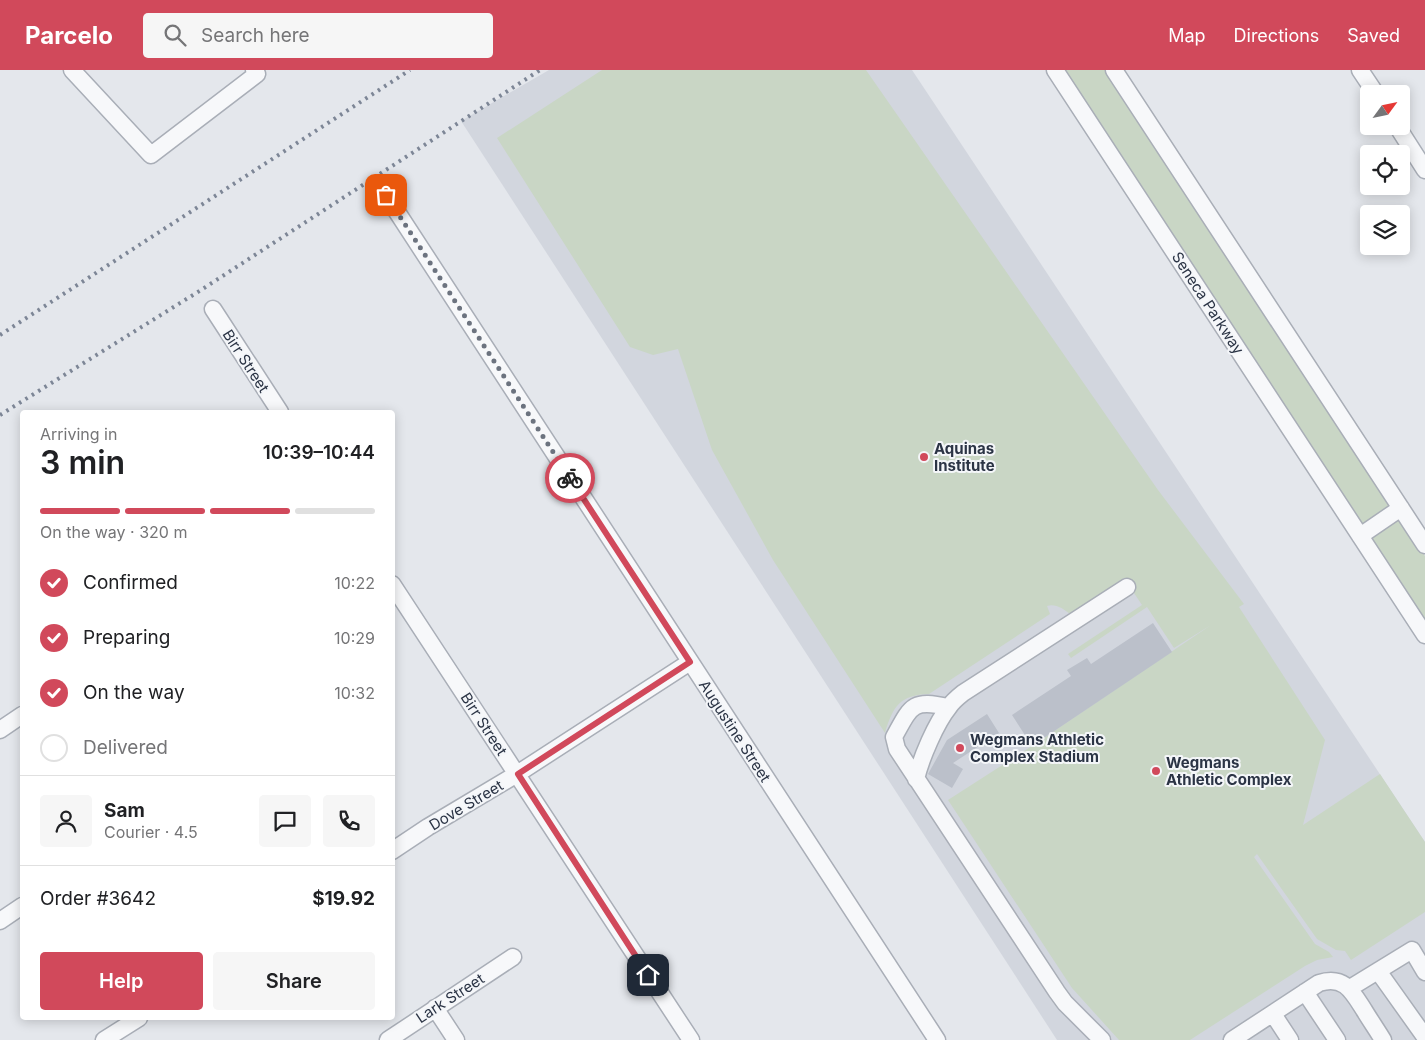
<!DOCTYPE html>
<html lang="en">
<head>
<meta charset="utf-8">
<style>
  :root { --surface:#fff; --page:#f6f6f6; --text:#202124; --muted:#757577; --line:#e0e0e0; --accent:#d1495b }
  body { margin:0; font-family:Inter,sans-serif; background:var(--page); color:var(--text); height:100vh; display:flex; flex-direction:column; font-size:19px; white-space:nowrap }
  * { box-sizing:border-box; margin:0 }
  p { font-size:16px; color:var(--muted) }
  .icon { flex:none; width:28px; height:28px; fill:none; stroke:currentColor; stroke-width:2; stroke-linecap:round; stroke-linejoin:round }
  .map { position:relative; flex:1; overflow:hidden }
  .sheet { position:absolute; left:20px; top:340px; width:375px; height:610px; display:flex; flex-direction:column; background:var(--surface); border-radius:5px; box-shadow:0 2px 12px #0003 }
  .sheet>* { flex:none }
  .needle { width:32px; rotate:57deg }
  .controls { position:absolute; left:1360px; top:15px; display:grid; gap:10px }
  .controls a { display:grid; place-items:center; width:50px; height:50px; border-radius:5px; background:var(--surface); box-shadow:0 2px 12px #0003; font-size:25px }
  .pin { position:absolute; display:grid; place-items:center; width:42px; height:42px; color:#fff; margin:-21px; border-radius:10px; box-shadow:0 2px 8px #0006 }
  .courier { position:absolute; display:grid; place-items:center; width:50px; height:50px; margin:-25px; border:4px solid #d1495b; border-radius:50%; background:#fff; color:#222; box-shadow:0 1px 6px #0007 }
  .summary em { font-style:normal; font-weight:600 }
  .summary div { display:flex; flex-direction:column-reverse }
  .summary { display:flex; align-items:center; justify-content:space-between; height:85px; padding:0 20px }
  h1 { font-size:32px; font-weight:600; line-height:38px }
  .bar { display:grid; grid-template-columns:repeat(4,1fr); gap:8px 5px; align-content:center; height:60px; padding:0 20px }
  .bar i { height:6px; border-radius:4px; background:var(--line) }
  .bar .selected { background:var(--accent) }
  .bar p { grid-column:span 4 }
  .line { display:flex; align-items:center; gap:12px; padding:0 20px; border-top:1px solid var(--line) }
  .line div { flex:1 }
  .round { display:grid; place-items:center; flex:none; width:52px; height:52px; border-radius:5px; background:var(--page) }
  ol { padding:0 20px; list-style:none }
  li { display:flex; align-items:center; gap:15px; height:55px }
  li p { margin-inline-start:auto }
  li .icon { padding:5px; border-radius:50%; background:var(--accent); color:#fff; stroke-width:4 }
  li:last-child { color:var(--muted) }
  li i { width:28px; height:28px; border:2px solid var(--line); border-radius:50% }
  .cta { display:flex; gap:10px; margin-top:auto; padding:10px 20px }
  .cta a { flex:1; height:58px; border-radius:5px; background:var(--accent); color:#fff; font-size:20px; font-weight:600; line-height:58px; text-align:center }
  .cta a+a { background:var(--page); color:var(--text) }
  header { display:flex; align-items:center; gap:30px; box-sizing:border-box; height:70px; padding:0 25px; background:var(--accent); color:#fff }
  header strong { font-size:24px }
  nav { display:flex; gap:28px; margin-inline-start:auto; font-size:18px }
  .search { width:350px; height:45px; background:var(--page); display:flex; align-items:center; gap:12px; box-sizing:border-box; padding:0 18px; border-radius:5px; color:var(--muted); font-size:19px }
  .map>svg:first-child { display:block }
</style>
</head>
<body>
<header>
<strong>Parcelo</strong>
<div class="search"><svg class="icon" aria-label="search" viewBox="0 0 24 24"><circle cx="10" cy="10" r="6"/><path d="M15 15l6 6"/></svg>Search here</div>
<nav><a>Map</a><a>Directions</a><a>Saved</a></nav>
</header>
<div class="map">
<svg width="1425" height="970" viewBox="0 0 1425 970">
  <rect width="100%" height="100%" fill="#e4e7ec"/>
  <!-- built -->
  <path fill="#d2d6de" d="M 549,0 L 912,0 L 1425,772 L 1425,970 L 1057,970 L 461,51 Z"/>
  <!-- green -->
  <path fill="#c9d6c5" d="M 602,0 L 866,0 L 1158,420 L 1244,534 L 1239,537 L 1325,670 L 1303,755 L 1380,704 L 1425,772 L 1425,842 L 1351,890 L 1345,881 L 1336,880 L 1317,869 L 1257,784 L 1254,787 L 1315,874 L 1329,882 L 1333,887 L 1317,890 L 1305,896 L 1190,970 L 1119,970 L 1072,918 L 948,730 L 1032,676 L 1211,555 L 1174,578 L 1147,537 L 1071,588 L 1068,584 L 1142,535 L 1124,508 L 1070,544 C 1064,539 1055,533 1047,536 L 1050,544 L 929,624 C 900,625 893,636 885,663 L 773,490 L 712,380 L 678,279 L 653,285 L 630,277 L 497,68 Z
    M 1065,0 L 1108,0 L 1425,486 L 1425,552 Z"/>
  <!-- building -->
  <path fill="#bbc0ca" d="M 1153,553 L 1172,582 L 1032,676 L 1012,645 L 1071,606 L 1067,600 L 1087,588 L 1091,594 Z
    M 987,644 L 999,663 L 953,693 L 963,699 L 952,718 L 928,704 L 947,670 Z"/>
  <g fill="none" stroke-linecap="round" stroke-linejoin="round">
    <!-- minor casing -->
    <g stroke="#a9aeb7" stroke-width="19">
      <path id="minor" d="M 72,0 L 151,85 L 257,4 L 254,0
        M 1055,0 L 1425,565
        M 1114,0 L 1425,475
        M 1360,0 L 1376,24
        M 1397,56 L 1425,100
        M 386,125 L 937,970
        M 213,239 L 280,342
        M 1360,466 L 1401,438
        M 392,514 L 691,970
        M 948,637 C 912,629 911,636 894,667 L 897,679 L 1057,922 L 1065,933 L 1102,970
        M 0,660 L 22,645
        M 916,709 C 921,688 936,653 949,637 C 952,632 958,627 963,623 L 1127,517
        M 392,781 L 428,757 L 517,704 L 690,592
        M 0,851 L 22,836
        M 1378,901 L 1425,967
        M 1350,918 L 1412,880 L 1425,902
        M 1305,922 L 1337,970
        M 435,938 L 456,970
        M 1273,944 L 1290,970
        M 104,970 L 139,948
        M 388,970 L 513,887
        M 1232,970 L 1319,913 C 1344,905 1352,921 1364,940 C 1370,950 1377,960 1383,970"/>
    </g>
    <!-- minor -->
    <use href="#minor" stroke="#f7f8fa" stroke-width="16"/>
    <!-- rail -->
    <path stroke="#7d8696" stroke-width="4" stroke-dasharray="2.5 5" stroke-linecap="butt" d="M 0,265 L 410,0
      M 0,345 L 201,220 L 540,0"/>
  </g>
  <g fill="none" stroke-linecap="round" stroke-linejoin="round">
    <!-- done -->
    <path stroke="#6c737f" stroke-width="5" stroke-dasharray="0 9" d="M 386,125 L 570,408"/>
    <!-- route -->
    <path stroke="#d1495b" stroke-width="6" d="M 570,408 L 690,592 L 518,704 L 648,905"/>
  </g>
  <!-- markers -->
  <g fill="#d1495b" stroke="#f4f6f9" stroke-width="2">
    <circle cx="924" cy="387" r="5"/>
    <circle cx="960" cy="678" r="5"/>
    <circle cx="1156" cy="701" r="5"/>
  </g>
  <g text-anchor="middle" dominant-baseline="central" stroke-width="4" stroke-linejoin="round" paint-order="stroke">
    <!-- street labels -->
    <g font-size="15" fill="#2b3445" stroke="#f4f6f9">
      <text transform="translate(1208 233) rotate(57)">Seneca Parkway</text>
      <text transform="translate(246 291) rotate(57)">Birr Street</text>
      <text transform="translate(484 654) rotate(57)">Birr Street</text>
      <text transform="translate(735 661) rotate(57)">Augustine Street</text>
      <text transform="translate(466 735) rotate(-31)">Dove Street</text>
      <text transform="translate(450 928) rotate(-33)">Lark Street</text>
    </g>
    <!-- poi labels -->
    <g font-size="15" font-weight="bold" fill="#2b3445" stroke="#f4f6f9" text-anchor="start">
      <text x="934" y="378">Aquinas<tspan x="934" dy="17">Institute</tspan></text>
      <text x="970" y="669">Wegmans Athletic<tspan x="970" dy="17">Complex Stadium</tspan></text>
      <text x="1166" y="692">Wegmans<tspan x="1166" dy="17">Athletic Complex</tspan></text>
    </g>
  </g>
</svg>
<div class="controls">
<a><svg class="needle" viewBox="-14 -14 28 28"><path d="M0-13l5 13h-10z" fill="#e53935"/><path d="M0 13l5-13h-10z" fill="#757577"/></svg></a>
<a><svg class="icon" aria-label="locate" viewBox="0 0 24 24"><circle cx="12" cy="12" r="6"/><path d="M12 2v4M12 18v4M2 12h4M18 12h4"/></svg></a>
<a><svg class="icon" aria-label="layers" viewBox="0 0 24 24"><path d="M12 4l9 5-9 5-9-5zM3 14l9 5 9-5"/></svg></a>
</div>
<div class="pin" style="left:386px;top:125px;background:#ea580c"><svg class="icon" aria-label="bag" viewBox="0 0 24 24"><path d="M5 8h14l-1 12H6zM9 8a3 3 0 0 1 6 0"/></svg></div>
<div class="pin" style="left:648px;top:905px;background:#1f2937"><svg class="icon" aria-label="home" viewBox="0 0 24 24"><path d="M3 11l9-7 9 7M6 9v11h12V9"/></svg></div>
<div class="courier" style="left:570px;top:408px"><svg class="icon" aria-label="bike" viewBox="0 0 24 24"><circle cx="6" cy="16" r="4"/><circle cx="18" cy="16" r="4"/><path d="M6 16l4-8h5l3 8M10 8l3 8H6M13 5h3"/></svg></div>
<section class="sheet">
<div class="summary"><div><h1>3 min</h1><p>Arriving in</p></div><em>10:39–10:44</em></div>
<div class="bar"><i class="selected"></i><i class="selected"></i><i class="selected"></i><i></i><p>On the way · 320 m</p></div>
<ol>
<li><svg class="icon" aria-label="check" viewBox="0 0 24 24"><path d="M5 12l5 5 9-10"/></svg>Confirmed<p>10:22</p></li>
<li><svg class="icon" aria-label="check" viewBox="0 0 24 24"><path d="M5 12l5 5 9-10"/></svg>Preparing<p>10:29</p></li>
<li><svg class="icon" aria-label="check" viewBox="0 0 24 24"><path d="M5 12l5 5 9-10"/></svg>On the way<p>10:32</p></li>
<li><i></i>Delivered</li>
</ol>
<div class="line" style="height:90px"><a class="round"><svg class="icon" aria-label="person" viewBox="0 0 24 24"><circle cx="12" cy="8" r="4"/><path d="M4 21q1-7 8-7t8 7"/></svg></a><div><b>Sam</b><p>Courier · 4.5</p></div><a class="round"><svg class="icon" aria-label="chat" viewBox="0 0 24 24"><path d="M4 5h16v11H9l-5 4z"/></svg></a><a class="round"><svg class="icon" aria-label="phone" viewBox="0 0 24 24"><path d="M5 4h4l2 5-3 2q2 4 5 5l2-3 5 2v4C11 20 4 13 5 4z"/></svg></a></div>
<div class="line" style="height:65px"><div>Order #3642</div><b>$19.92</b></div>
<div class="cta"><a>Help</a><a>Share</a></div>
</section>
</div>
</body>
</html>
